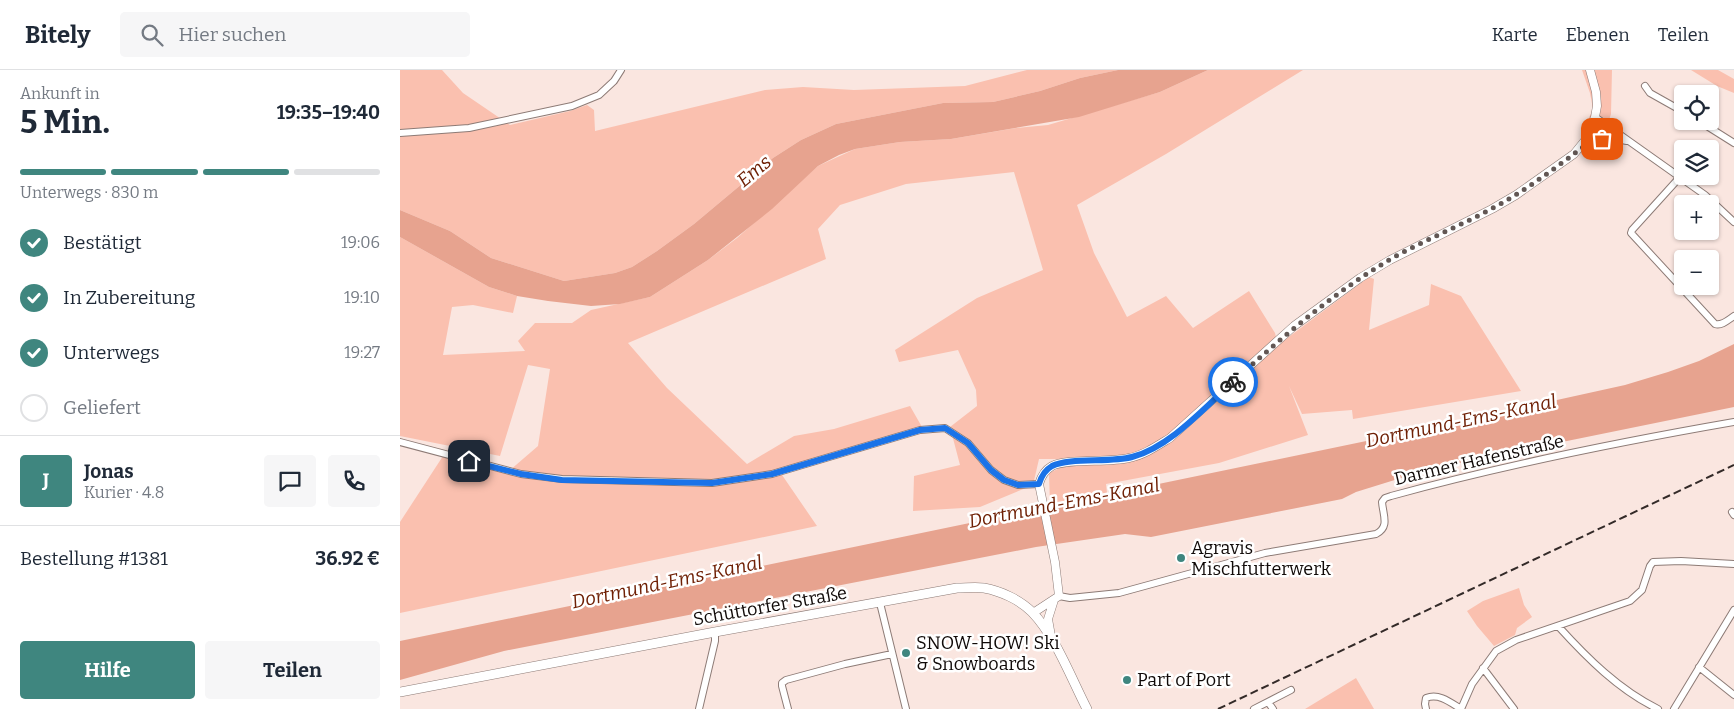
<!DOCTYPE html>
<html lang="de">
<head>
<meta charset="utf-8">
<style>
  :root { --surface:#fff; --page:#f6f6f7; --text:#1f2937; --muted:#747a83; --line:#e0e1e3; --accent:#3f867f }
  body { margin:0; font-family:Bitter,serif; background:var(--page); color:var(--text); height:100vh; display:flex; flex-direction:column; font-size:19px; white-space:nowrap }
  * { box-sizing:border-box; margin:0 }
  p { font-size:16px; color:var(--muted) }
  .icon { flex:none; width:28px; height:28px; fill:none; stroke:currentColor; stroke-width:2; stroke-linecap:round; stroke-linejoin:round }
  .map { position:relative; flex:1; overflow:hidden }
  .sheet { display:flex; flex-direction:column; background:var(--surface); width:400px }
  .sheet>* { flex:none }
  .tools { position:absolute; left:1274px; top:15px; display:grid; gap:10px }
  .tools a { display:grid; place-items:center; width:45px; height:45px; border-radius:5px; background:var(--surface); box-shadow:0 1px 4px #0004; font-size:25px }
  .pin { position:absolute; display:grid; place-items:center; width:42px; height:42px; color:#fff; margin:-21px; border-radius:10px; box-shadow:0 2px 8px #0006 }
  .courier { position:absolute; display:grid; place-items:center; width:50px; height:50px; margin:-25px; border:4px solid #1a73e8; border-radius:50%; background:#fff; color:#222; box-shadow:0 1px 6px #0007 }
  .overview em { font-style:normal; font-weight:700 }
  .overview div { display:flex; flex-direction:column-reverse }
  .overview { display:flex; align-items:center; justify-content:space-between; height:85px; padding:0 20px }
  h1 { font-size:32px; font-weight:700; line-height:38px }
  .bar { display:grid; grid-template-columns:repeat(4,1fr); gap:8px 5px; align-content:center; height:60px; padding:0 20px }
  .bar i { height:6px; border-radius:4px; background:var(--line) }
  .bar .on { background:var(--accent) }
  .bar p { grid-column:span 4 }
  .line { display:flex; align-items:center; gap:12px; padding:0 20px; border-top:1px solid var(--line) }
  .line div { flex:1 }
  .round { display:grid; place-items:center; flex:none; width:52px; height:52px; border-radius:5px; background:var(--page) }
  ol { padding:0 20px; list-style:none }
  li { display:flex; align-items:center; gap:15px; height:55px }
  li p { margin-inline-start:auto }
  li .icon { padding:5px; border-radius:50%; background:var(--accent); color:#fff; stroke-width:4 }
  li:last-child { color:var(--muted) }
  li i { width:28px; height:28px; border:2px solid var(--line); border-radius:50% }
  .action { display:flex; gap:10px; margin-top:auto; padding:10px 20px }
  .action a { flex:1; height:58px; border-radius:5px; background:var(--accent); color:#fff; font-size:20px; font-weight:700; line-height:58px; text-align:center }
  .action a+a { background:var(--page); color:var(--text) }
  header { display:flex; align-items:center; gap:30px; box-sizing:border-box; height:70px; padding:0 25px; background:var(--surface); border-bottom:1px solid var(--line) }
  header strong { font-size:24px }
  nav { display:flex; gap:28px; margin-inline-start:auto; font-size:18px }
  .search { width:350px; height:45px; background:var(--page); display:flex; align-items:center; gap:12px; box-sizing:border-box; padding:0 18px; border-radius:5px; color:var(--muted); font-size:19px }
  main { display:flex; flex:1; min-height:0 }
  .map>svg:first-child { display:block }
</style>
</head>
<body>
<header>
<strong>Bitely</strong>
<div class="search"><svg class="icon" aria-label="search" viewBox="0 0 24 24"><circle cx="10" cy="10" r="6"/><path d="M15 15l6 6"/></svg>Hier suchen</div>
<nav><a>Karte</a><a>Ebenen</a><a>Teilen</a></nav>
</header>
<main>
<section class="sheet">
<div class="overview"><div><h1>5 Min.</h1><p>Ankunft in</p></div><em>19:35–19:40</em></div>
<div class="bar"><i class="on"></i><i class="on"></i><i class="on"></i><i></i><p>Unterwegs · 830 m</p></div>
<ol>
<li><svg class="icon" aria-label="check" viewBox="0 0 24 24"><path d="M5 12l5 5 9-10"/></svg>Bestätigt<p>19:06</p></li>
<li><svg class="icon" aria-label="check" viewBox="0 0 24 24"><path d="M5 12l5 5 9-10"/></svg>In Zubereitung<p>19:10</p></li>
<li><svg class="icon" aria-label="check" viewBox="0 0 24 24"><path d="M5 12l5 5 9-10"/></svg>Unterwegs<p>19:27</p></li>
<li><i></i>Geliefert</li>
</ol>
<div class="line" style="height:90px"><b class="round" style="background:var(--accent);color:#fff">J</b><div><b>Jonas</b><p>Kurier · 4.8</p></div><a class="round"><svg class="icon" aria-label="chat" viewBox="0 0 24 24"><path d="M4 5h16v11H9l-5 4z"/></svg></a><a class="round"><svg class="icon" aria-label="phone" viewBox="0 0 24 24"><path d="M5 4h4l2 5-3 2q2 4 5 5l2-3 5 2v4C11 20 4 13 5 4z"/></svg></a></div>
<div class="line" style="height:65px"><div>Bestellung #1381</div><b>36.92 €</b></div>
<div class="action"><a>Hilfe</a><a>Teilen</a></div>
</section>
<div class="map">
<svg width="1334" height="639" viewBox="0 0 1334 639">
  <rect width="100%" height="100%" fill="#fae6e0"/>
  <!-- green -->
  <path fill="#fac0af" d="M 0,0 L 42,0 L 63,23 L 110,55 L 170,41 L 187,35 L 194,40 L 195,61 L 365,20 L 403,17 L 454,20 L 565,16 L 627,0 L 718,0 L 680,8 L 640,21 L 593,32 L 543,33 L 436,54 L 401,70 L 373,88 L 294,154 L 257,181 L 232,197 L 215,203 L 164,211 L 91,188 L 50,161 L 0,140 Z
    M 808,0 L 903,0 L 766,84 L 677,135 L 694,183 L 727,247 L 766,226 L 793,258 L 849,221 L 875,263 L 878,275 L 969,207 L 974,209 L 969,260 L 1029,235 L 1031,214 L 1061,226 L 1121,321 L 953,349 L 952,340 L 902,344 L 889,316 L 908,365 L 819,393 L 706,414 L 707,423 L 650,436 L 649,403 L 662,397 L 694,389 L 639,389 L 633,415 L 580,437 L 513,441 L 514,406 L 560,395 L 550,357 L 577,336 L 576,320 L 558,280 L 499,292 L 495,280 L 577,228 L 643,200 L 614,102 L 506,114 L 440,135 L 418,159 L 426,189 L 228,273 L 267,318 L 347,394 L 394,366 L 434,359 L 510,336 L 522,357 L 380,402 L 417,456 L 0,543 L 0,452 L 43,386 L 109,401 L 138,376 L 150,299 L 128,295 L 100,386 L 0,366 L 0,167 L 89,217 L 117,226 L 113,243 L 73,235 L 52,237 L 43,285 L 125,281 L 118,271 L 135,253 L 172,253 L 191,240 L 250,227 L 308,190 L 337,168 L 418,96 L 455,79 L 500,72 L 551,69 L 616,58 L 648,55 L 760,22 Z
    M 1182,0 L 1212,0 L 1211,44 L 1206,59 L 1186,54 L 1193,39 L 1190,23 Z
    M 1291,0 L 1318,0 L 1334,9 L 1334,23 L 1317,16 Z
    M 1119,518 L 1124,535 L 1132,547 L 1117,558 L 1115,565 L 1094,576 L 1077,556 L 1067,541 L 1083,531 Z
    M 956,608 L 974,639 L 905,639 Z"/>
  <!-- water -->
  <path fill="#e7a38f" d="M 718,0 L 808,0 L 760,22 L 679,47 L 551,69 L 500,72 L 455,79 L 439,85 L 418,96 L 372,139 L 308,190 L 250,227 L 220,234 L 191,236 L 148,231 L 117,226 L 89,217 L 0,167 L 0,140 L 50,161 L 91,188 L 164,211 L 215,203 L 232,197 L 257,181 L 294,154 L 373,88 L 401,70 L 436,54 L 543,33 L 593,32 L 640,21 L 680,8 Z
    M 1334,274 L 1334,337 L 1030,399 L 956,422 L 942,429 L 751,467 L 725,464 L 636,477 L 104,581 L 0,610 L 0,571 L 1053,353 L 1225,315 L 1268,302 L 1299,291 Z"/>
  <g fill="none" stroke-linecap="round" stroke-linejoin="round">
    <!-- minor casing -->
    <g stroke="#8d7b76" stroke-width="8">
      <path id="minor" d="M 1245,16 L 1250,23 L 1282,41
        M 1195,47 L 1305,125 L 1334,152
        M 1299,51 L 1334,73
        M 0,63 L 69,58 L 172,36 L 199,25 L 214,11 L 221,0
        M 1179,79 C 1198,70 1206,66 1227,71
        M 1280,107 L 1232,160 L 1231,163 L 1315,254 C 1322,256 1328,250 1334,246
        M 0,372 L 121,404 L 162,409 L 312,413 L 372,404 L 520,360 L 545,358 L 568,373 L 591,400 L 604,410 L 618,415 L 639,414
        M 1332,442 L 1334,445
        M 659,526 L 670,528 L 719,523 L 865,483 L 976,464 C 990,457 983,445 982,432 L 985,428 L 991,426 C 1104,395 1219,372 1334,352
        M 480,533 L 506,639
        M 1158,556 C 1187,588 1219,620 1258,639
        M 1299,597 L 1334,625
        M 1083,598 L 1114,639
        M 868,632 L 873,639
        M 299,639 L 315,571 L 315,562
        M 388,639 L 382,616 L 382,613 L 386,610 L 445,594 L 492,584
        M 854,639 L 891,620
        M 1026,639 L 1025,634 L 1026,628 C 1039,623 1050,632 1061,639 L 1072,614 L 1096,581 L 1116,570 L 1230,531 L 1242,520 L 1250,496 L 1253,492 L 1281,491 L 1334,494
        M 1274,639 L 1334,540"/>
    </g>
    <!-- tertiary casing -->
    <g stroke="#8d7b76" stroke-width="9">
      <path id="tertiary" d="M 633,543 L 659,526 L 655,492 L 639,414 C 641,407 645,400 652,396 C 668,388 708,393 729,388 C 744,385 757,376 770,368 L 894,256 L 960,208 L 990,190 L 1092,139 L 1116,125 L 1174,84 L 1187,68 L 1195,47 L 1197,36 L 1196,22 L 1190,0
        M 651,566 L 648,549 L 654,530"/>
    </g>
    <!-- secondary casing -->
    <g stroke="#8d7b76" stroke-width="10">
      <path id="secondary" d="M 0,622 L 315,562 L 557,518 C 566,518 576,517 584,518 C 601,521 620,530 632,542 C 656,567 671,608 687,639"/>
    </g>
    <!-- minor -->
    <use href="#minor" stroke="#fff" stroke-width="6"/>
    <!-- tertiary -->
    <use href="#tertiary" stroke="#fff" stroke-width="8"/>
    <!-- secondary -->
    <use href="#secondary" stroke="#fff" stroke-width="9"/>
    <!-- rail -->
    <path stroke="#332a28" stroke-width="2" stroke-dasharray="8 4" stroke-linecap="butt" d="M 818,639 L 1334,395"/>
  </g>
  <g fill="none" stroke-linecap="round" stroke-linejoin="round">
    <!-- done -->
    <path stroke="#625754" stroke-width="5" stroke-dasharray="0 9" d="M 833,312 C 882,267 932,224 989,190 C 1022,171 1058,157 1091,139 C 1120,124 1147,104 1174,84 L 1179,79 L 1202,69"/>
    <!-- route -->
    <path stroke="#1a73e8" stroke-width="6" d="M 69,391 L 121,404 L 162,410 L 312,413 L 372,404 L 520,360 L 545,358 L 568,373 L 591,400 L 604,410 L 618,415 L 639,414 C 641,407 645,400 652,396 C 669,387 710,393 732,387 C 770,377 804,338 833,312"/>
  </g>
  <!-- markers -->
  <g fill="#3f867f" stroke="#fff" stroke-width="2">
    <circle cx="781" cy="488" r="5"/>
    <circle cx="506" cy="583" r="5"/>
    <circle cx="727" cy="610" r="5"/>
  </g>
  <g text-anchor="middle" dominant-baseline="central" stroke-width="5" stroke-linejoin="round" paint-order="stroke">
    <!-- street labels -->
    <g font-size="18" fill="#100a08" stroke="#fff">
      <text transform="translate(1079 390) rotate(-13)">Darmer Hafenstraße</text>
      <text transform="translate(370 536) rotate(-10)">Schüttorfer Straße</text>
    </g>
    <!-- poi labels -->
    <g font-size="18" fill="#100a08" stroke="#fff" text-anchor="start">
      <text x="791" y="478">Agravis<tspan x="791" dy="21">Mischfutterwerk</tspan></text>
      <text x="516" y="573">SNOW-HOW! Ski<tspan x="516" dy="21">&amp; Snowboards</tspan></text>
      <text x="737" y="610">Part of Port</text>
    </g>
    <!-- water labels -->
    <g font-size="19" font-style="italic" fill="#6f2005" stroke="#fff">
      <text transform="translate(354 101) rotate(-40)">Ems</text>
      <text transform="translate(1061 351) rotate(-12)">Dortmund-Ems-Kanal</text>
      <text transform="translate(664 433) rotate(-11)">Dortmund-Ems-Kanal</text>
      <text transform="translate(267 512) rotate(-12)">Dortmund-Ems-Kanal</text>
    </g>
  </g>
</svg>
<div class="tools">
<a><svg class="icon" aria-label="locate" viewBox="0 0 24 24"><circle cx="12" cy="12" r="6"/><path d="M12 2v4M12 18v4M2 12h4M18 12h4"/></svg></a>
<a><svg class="icon" aria-label="layers" viewBox="0 0 24 24"><path d="M12 4l9 5-9 5-9-5zM3 14l9 5 9-5"/></svg></a>
<a>+</a>
<a>−</a>
</div>
<div class="pin" style="left:1202px;top:69px;background:#ea580c"><svg class="icon" aria-label="bag" viewBox="0 0 24 24"><path d="M5 8h14l-1 12H6zM9 8a3 3 0 0 1 6 0"/></svg></div>
<div class="pin" style="left:69px;top:391px;background:#1f2937"><svg class="icon" aria-label="home" viewBox="0 0 24 24"><path d="M3 11l9-7 9 7M6 9v11h12V9"/></svg></div>
<div class="courier" style="left:833px;top:312px"><svg class="icon" aria-label="bike" viewBox="0 0 24 24"><circle cx="6" cy="16" r="4"/><circle cx="18" cy="16" r="4"/><path d="M6 16l4-8h5l3 8M10 8l3 8H6M13 5h3"/></svg></div>
</div>
</main>
</body>
</html>
